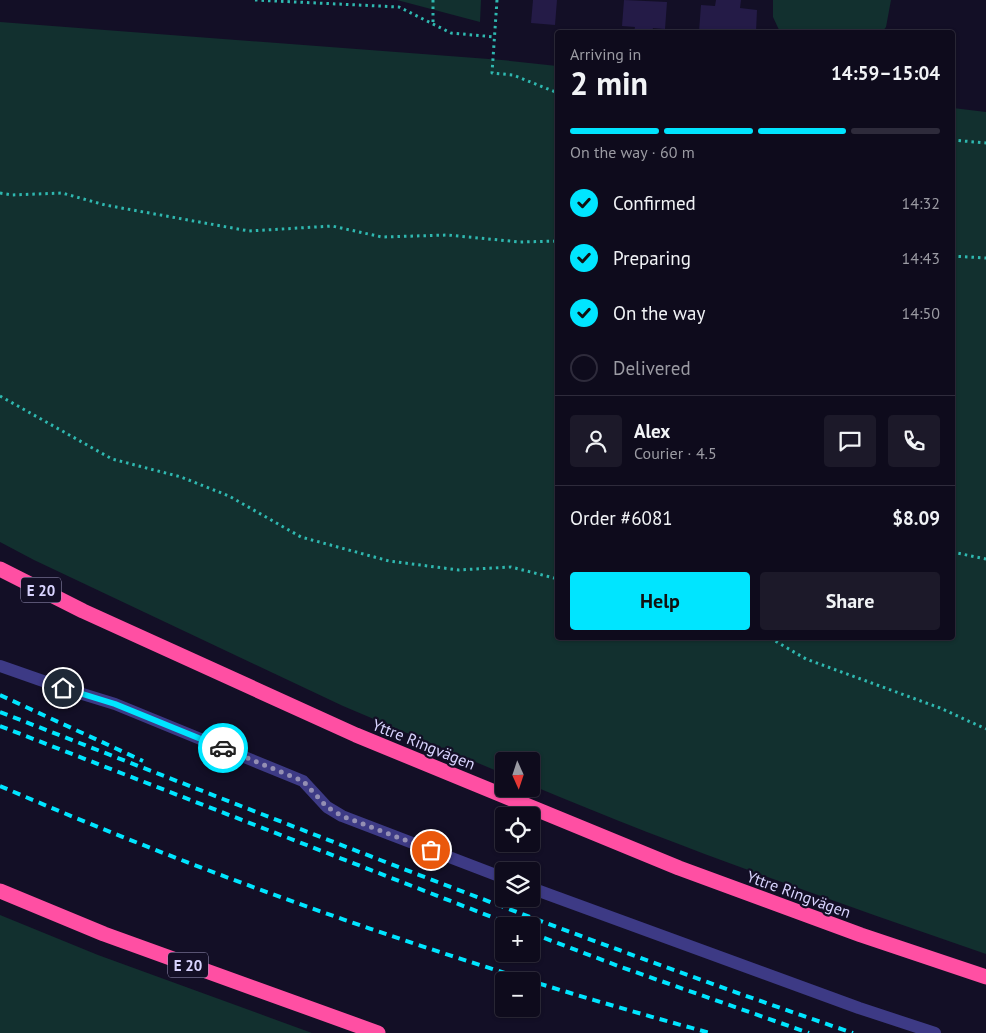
<!DOCTYPE html>
<html lang="en">
<head>
<meta charset="utf-8">
<style>
  :root { --surface:#0e0b1c; --page:#1c1929; --text:#f1f3f6; --muted:#9b9ba3; --line:#2e2b3b; --accent:#00e5ff }
  body { margin:0; font-family:"PT Sans",sans-serif; background:var(--page); color:var(--text); height:100vh; display:flex; flex-direction:column; font-size:19px; white-space:nowrap }
  * { box-sizing:border-box; margin:0 }
  p { font-size:16px; color:var(--muted) }
  .icon { flex:none; width:28px; height:28px; fill:none; stroke:currentColor; stroke-width:2; stroke-linecap:round; stroke-linejoin:round }
  .map { position:relative; flex:1; overflow:hidden }
  .panel { position:absolute; left:555px; top:30px; width:400px; height:610px; display:flex; flex-direction:column; background:var(--surface); border-radius:5px; box-shadow:0 1px 4px #0004,0 0 0 1px var(--line) }
  .panel>* { flex:none }
  .needle { width:32px; rotate:177deg }
  .tools { position:absolute; left:495px; top:752px; display:grid; gap:10px }
  .tools a { display:grid; place-items:center; width:45px; height:45px; border-radius:5px; background:var(--surface); box-shadow:0 1px 4px #0004,0 0 0 1px var(--line); font-size:25px }
  .pin { position:absolute; display:grid; place-items:center; width:42px; height:42px; color:#fff; margin:-21px; border:2px solid #fff; border-radius:50%; box-shadow:0 1px 5px #0007 }
  .courier { position:absolute; display:grid; place-items:center; width:50px; height:50px; margin:-25px; border:4px solid #00e5ff; border-radius:50%; background:#fff; color:#222; box-shadow:0 1px 6px #0007 }
  .overview em { font-style:normal; font-weight:800 }
  .overview div { display:flex; flex-direction:column-reverse }
  .overview { display:flex; align-items:center; justify-content:space-between; height:85px; padding:0 15px }
  h1 { font-size:32px; font-weight:800; line-height:38px }
  .bar { display:grid; grid-template-columns:repeat(4,1fr); gap:8px 5px; align-content:center; height:60px; padding:0 15px }
  .bar i { height:6px; border-radius:4px; background:var(--line) }
  .bar .selected { background:var(--accent) }
  .bar p { grid-column:span 4 }
  .line { display:flex; align-items:center; gap:12px; padding:0 15px; border-top:1px solid var(--line) }
  .line div { flex:1 }
  .round { display:grid; place-items:center; flex:none; width:52px; height:52px; border-radius:5px; background:var(--page) }
  ol { padding:0 15px; list-style:none }
  li { display:flex; align-items:center; gap:15px; height:55px }
  li p { margin-inline-start:auto }
  li .icon { padding:5px; border-radius:50%; background:var(--accent); color:#111; stroke-width:4 }
  li:last-child { color:var(--muted) }
  li i { width:28px; height:28px; border:2px solid var(--line); border-radius:50% }
  .cta { display:flex; gap:10px; margin-top:auto; padding:10px 15px }
  .cta a { flex:1; height:58px; border-radius:5px; background:var(--accent); color:#111; font-size:20px; font-weight:800; line-height:58px; text-align:center }
  .cta a+a { background:var(--page); color:var(--text) }
  .map>svg:first-child { display:block }
</style>
</head>
<body>
<div class="map">
<svg width="986" height="1033" viewBox="0 0 986 1033">
  <rect width="100%" height="100%" fill="#130f26"/>
  <!-- green -->
  <path fill="#12302f" d="M 397,0 L 481,0 L 480,22 Z
    M 773,0 L 891,0 L 886,27 L 882,32 L 780,32 L 773,17 Z
    M 0,22 L 502,60 L 557,66 L 558,638 L 952,638 L 953,108 L 986,112 L 986,954 C 833,901 680,848 531,785 L 531,761 L 504,761 L 504,774 L 343,706 L 34,560 L 0,542 Z
    M 0,915 L 98,955 L 312,1033 L 0,1033 Z"/>
  <!-- building -->
  <path fill="#241b47" d="M 533,0 L 557,0 L 555,25 L 531,23 Z
    M 624,0 L 667,2 L 665,29 L 653,28 L 652,32 L 634,32 L 635,27 L 622,26 Z
    M 716,0 L 741,0 L 740,8 L 757,10 L 756,32 L 699,32 L 701,5 L 715,6 Z"/>
  <g fill="none" stroke-linecap="round" stroke-linejoin="round">
    <!-- path -->
    <path stroke="#2fb8b0" stroke-width="3" stroke-dasharray="2.5 4" stroke-linecap="butt" d="M 255,0 L 399,7 L 451,33 L 495,37
      M 433,0 L 433,24
      M 497,0 L 492,73 L 513,75 L 558,93
      M 952,140 L 986,143
      M 0,193 L 12,195 L 62,193 L 105,205 L 249,231 L 332,226 L 382,237 L 448,235 L 520,242 L 558,241
      M 952,256 L 986,258
      M 0,396 L 112,459 L 181,477 L 229,496 L 301,537 L 389,561 L 459,570 L 511,567 L 558,579
      M 952,552 L 986,559
      M 770,638 L 806,659 L 940,708 L 986,729"/>
    <!-- minor -->
    <path stroke="#3d3a85" stroke-width="12" d="M 0,666 L 63,688 L 115,704 L 303,781 L 327,807 L 342,816 L 504,878
      M 531,888 L 859,1008 L 935,1033"/>
    <!-- highway -->
    <path stroke="#ff4fa3" stroke-width="15" d="M 0,569 L 83,611 L 356,735 L 679,868 L 861,935 L 986,977
      M 0,891 L 104,934 L 378,1033"/>
    <!-- rail -->
    <path stroke="#00e5ff" stroke-width="4" stroke-dasharray="8 6" stroke-linecap="butt" d="M 0,695 L 143,761
      M 0,712 C 283,822 565,935 853,1033
      M 0,726 L 515,926
      M 0,786 C 230,885 468,967 710,1033
      M 531,933 L 621,967 L 809,1033"/>
  </g>
  <g fill="none" stroke-linecap="round" stroke-linejoin="round">
    <!-- done -->
    <path stroke="#948fb3" stroke-width="5" stroke-dasharray="0 9" d="M 223,748 L 303,781 L 327,807 L 342,816 L 431,850"/>
    <!-- route -->
    <path stroke="#00e5ff" stroke-width="6" d="M 63,688 L 115,704 L 223,748"/>
  </g>
  <g text-anchor="middle" dominant-baseline="central" stroke-width="4.5" stroke-linejoin="round" paint-order="stroke">
    <!-- shield labels -->
    <g fill="#130f26" stroke="#9e99be" stroke-width="1">
      <rect x="21" y="577.5" width="40" height="25" rx="4"/>
      <rect x="168" y="952.5" width="40" height="25" rx="4"/>
    </g>
    <g font-size="15" font-weight="bold" fill="#d9d4ff">
      <text x="41" y="590">E 20</text>
      <text x="188" y="965">E 20</text>
    </g>
    <!-- street labels -->
    <g font-size="16" fill="#d9d4ff" stroke="#130f26">
      <text transform="translate(424 744) rotate(22)">Yttre Ringvägen</text>
      <text transform="translate(799 894) rotate(20)">Yttre Ringvägen</text>
    </g>
  </g>
</svg>
<div class="tools">
<a><svg class="needle" viewBox="-14 -14 28 28"><path d="M0-13l5 13h-10z" fill="#e53935"/><path d="M0 13l5-13h-10z" fill="#9b9ba3"/></svg></a>
<a><svg class="icon" aria-label="locate" viewBox="0 0 24 24"><circle cx="12" cy="12" r="6"/><path d="M12 2v4M12 18v4M2 12h4M18 12h4"/></svg></a>
<a><svg class="icon" aria-label="layers" viewBox="0 0 24 24"><path d="M12 4l9 5-9 5-9-5zM3 14l9 5 9-5"/></svg></a>
<a>+</a>
<a>−</a>
</div>
<div class="pin" style="left:431px;top:850px;background:#ea580c"><svg class="icon" aria-label="bag" viewBox="0 0 24 24"><path d="M5 8h14l-1 12H6zM9 8a3 3 0 0 1 6 0"/></svg></div>
<div class="pin" style="left:63px;top:688px;background:#1f2937"><svg class="icon" aria-label="home" viewBox="0 0 24 24"><path d="M3 11l9-7 9 7M6 9v11h12V9"/></svg></div>
<div class="courier" style="left:223px;top:748px"><svg class="icon" aria-label="car" viewBox="0 0 24 24"><path d="M5 17H2v-5l4-1 3-4h7l3 4 3 1v5h-3M9 17h6M6 11h13"/><circle cx="7" cy="17" r="2"/><circle cx="17" cy="17" r="2"/></svg></div>
<section class="panel">
<div class="overview"><div><h1>2 min</h1><p>Arriving in</p></div><em>14:59–15:04</em></div>
<div class="bar"><i class="selected"></i><i class="selected"></i><i class="selected"></i><i></i><p>On the way · 60 m</p></div>
<ol>
<li><svg class="icon" aria-label="check" viewBox="0 0 24 24"><path d="M5 12l5 5 9-10"/></svg>Confirmed<p>14:32</p></li>
<li><svg class="icon" aria-label="check" viewBox="0 0 24 24"><path d="M5 12l5 5 9-10"/></svg>Preparing<p>14:43</p></li>
<li><svg class="icon" aria-label="check" viewBox="0 0 24 24"><path d="M5 12l5 5 9-10"/></svg>On the way<p>14:50</p></li>
<li><i></i>Delivered</li>
</ol>
<div class="line" style="height:90px"><a class="round"><svg class="icon" aria-label="person" viewBox="0 0 24 24"><circle cx="12" cy="8" r="4"/><path d="M4 21q1-7 8-7t8 7"/></svg></a><div><b>Alex</b><p>Courier · 4.5</p></div><a class="round"><svg class="icon" aria-label="chat" viewBox="0 0 24 24"><path d="M4 5h16v11H9l-5 4z"/></svg></a><a class="round"><svg class="icon" aria-label="phone" viewBox="0 0 24 24"><path d="M5 4h4l2 5-3 2q2 4 5 5l2-3 5 2v4C11 20 4 13 5 4z"/></svg></a></div>
<div class="line" style="height:65px"><div>Order #6081</div><b>$8.09</b></div>
<div class="cta"><a>Help</a><a>Share</a></div>
</section>
</div>
</body>
</html>
